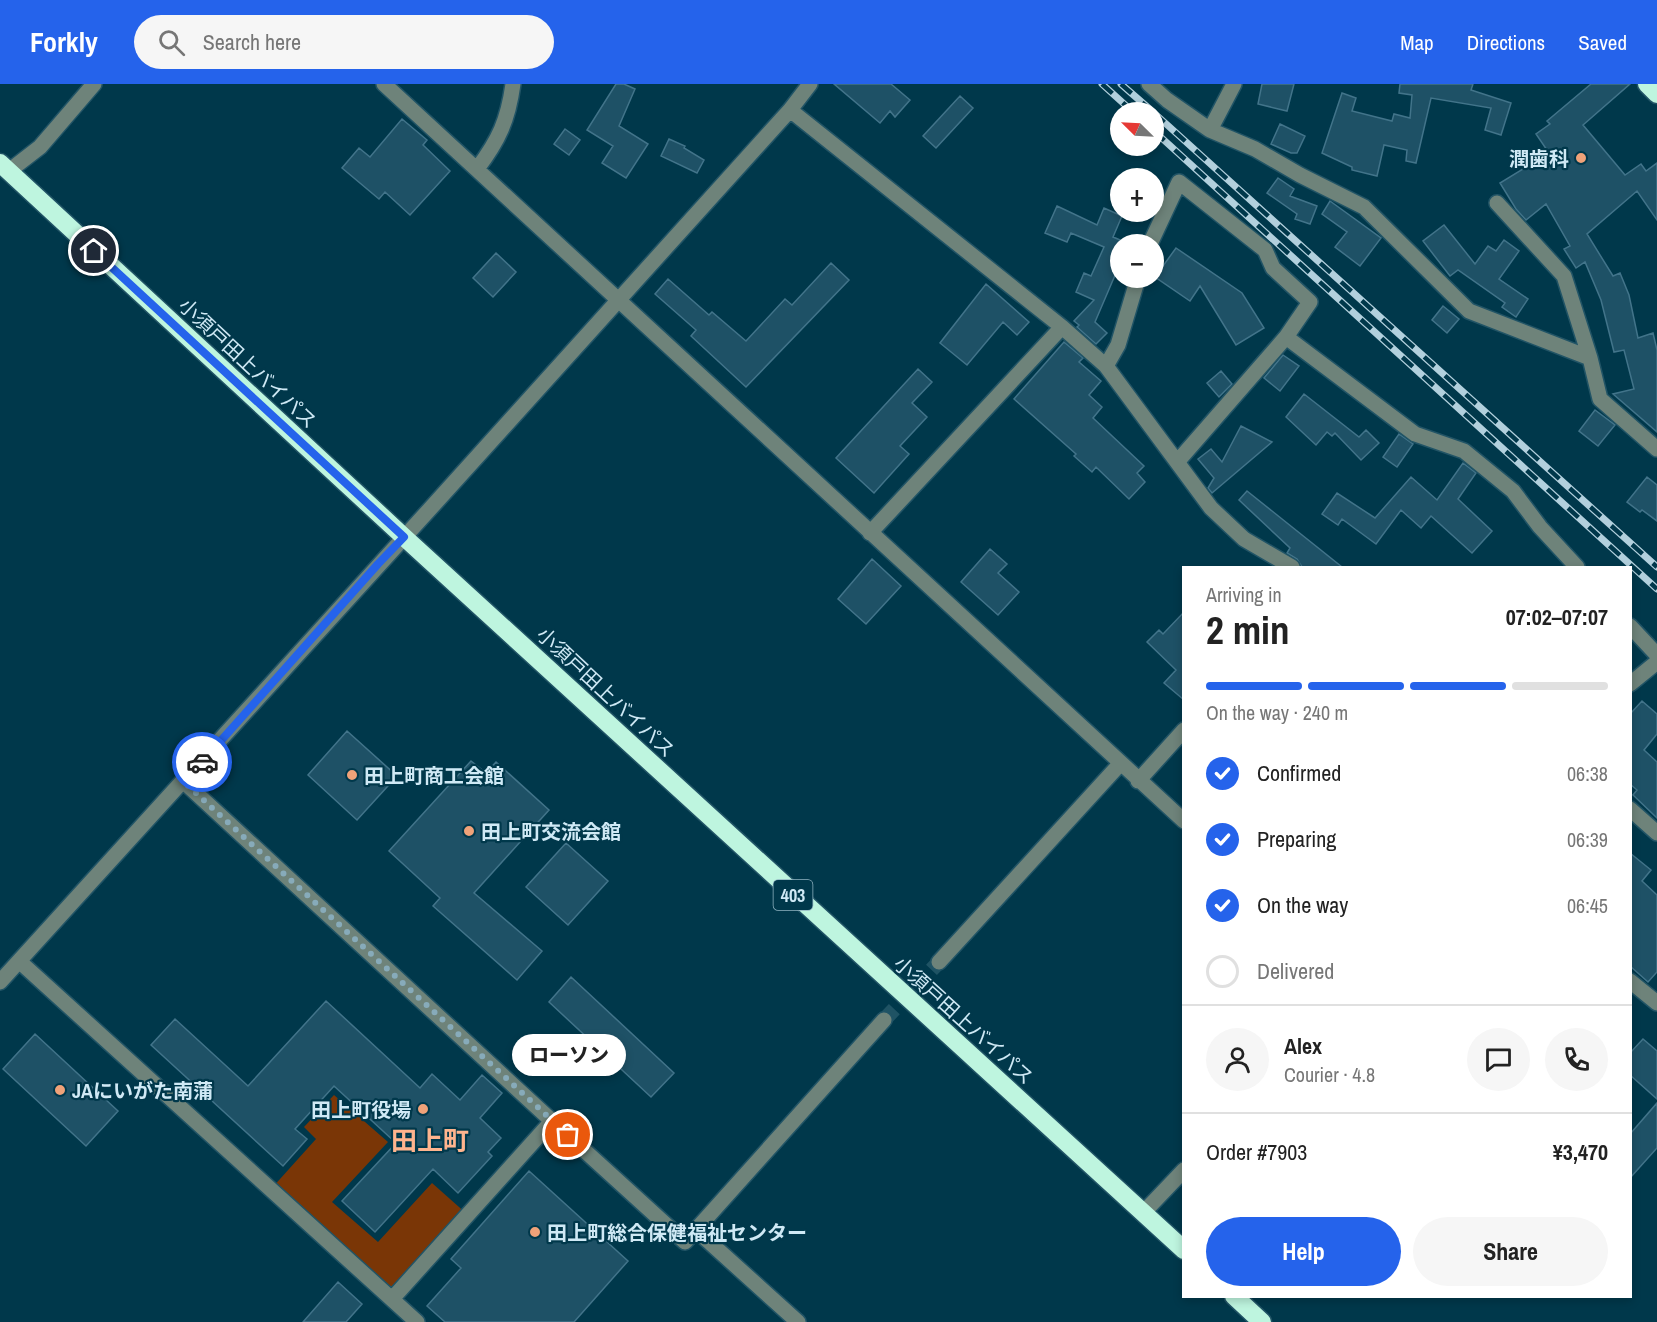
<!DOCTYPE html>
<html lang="en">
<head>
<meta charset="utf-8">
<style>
  :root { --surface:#fff; --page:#f6f6f6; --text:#222; --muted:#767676; --line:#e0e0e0; --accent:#2563eb }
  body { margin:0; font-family:"Archivo Narrow","Noto Sans JP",sans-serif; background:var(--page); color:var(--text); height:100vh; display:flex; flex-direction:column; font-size:22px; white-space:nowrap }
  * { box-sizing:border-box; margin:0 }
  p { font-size:20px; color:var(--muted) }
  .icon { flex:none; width:33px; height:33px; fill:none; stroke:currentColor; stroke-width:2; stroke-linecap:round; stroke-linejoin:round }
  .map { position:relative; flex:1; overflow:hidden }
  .side { position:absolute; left:1182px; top:482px; width:450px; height:732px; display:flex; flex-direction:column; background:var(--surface); border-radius:0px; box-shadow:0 3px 9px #0003 }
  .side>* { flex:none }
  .needle { width:39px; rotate:294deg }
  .buttons { position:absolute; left:1110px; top:18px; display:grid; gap:12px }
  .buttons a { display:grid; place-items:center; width:54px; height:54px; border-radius:50%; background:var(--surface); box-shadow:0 3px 9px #0003; font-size:30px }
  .pin { position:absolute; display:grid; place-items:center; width:51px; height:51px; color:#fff; margin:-26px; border:3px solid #fff; border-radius:50%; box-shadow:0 2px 6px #0007 }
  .courier { position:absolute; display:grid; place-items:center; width:60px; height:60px; margin:-30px; border:4px solid #2563eb; border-radius:50%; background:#fff; color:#222; box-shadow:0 2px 8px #0007 }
  .bubble { position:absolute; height:42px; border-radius:21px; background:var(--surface); box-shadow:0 3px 9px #0003; font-size:20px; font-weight:800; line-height:42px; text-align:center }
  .overview em { font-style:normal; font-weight:800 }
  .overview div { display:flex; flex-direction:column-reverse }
  .overview { display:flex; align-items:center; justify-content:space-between; height:102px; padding:0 24px }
  h1 { font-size:39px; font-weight:800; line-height:45px }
  .bar { display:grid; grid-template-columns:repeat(4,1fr); gap:9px 6px; align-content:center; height:72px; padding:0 24px }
  .bar i { height:8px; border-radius:4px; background:var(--line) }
  .bar .on { background:var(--accent) }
  .bar p { grid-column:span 4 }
  .line { display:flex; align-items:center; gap:15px; padding:0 24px; border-top:2px solid var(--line) }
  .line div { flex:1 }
  .round { display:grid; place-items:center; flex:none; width:63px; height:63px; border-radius:32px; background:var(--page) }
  ol { padding:0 24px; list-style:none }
  li { display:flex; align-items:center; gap:18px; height:66px }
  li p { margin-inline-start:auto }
  li .icon { padding:6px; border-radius:50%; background:var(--accent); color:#fff; stroke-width:4 }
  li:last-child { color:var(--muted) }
  li i { width:33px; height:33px; border:3px solid var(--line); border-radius:50% }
  .button { display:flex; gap:12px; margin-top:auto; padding:12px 24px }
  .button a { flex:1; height:69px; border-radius:36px; background:var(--accent); color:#fff; font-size:24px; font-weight:800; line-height:69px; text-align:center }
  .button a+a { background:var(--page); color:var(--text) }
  header { display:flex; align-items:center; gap:36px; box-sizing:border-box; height:84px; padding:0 30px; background:var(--accent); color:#fff }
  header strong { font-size:28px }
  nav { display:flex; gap:33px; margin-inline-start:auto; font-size:21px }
  .search { width:420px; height:54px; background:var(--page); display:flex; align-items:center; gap:15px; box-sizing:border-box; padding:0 21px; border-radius:33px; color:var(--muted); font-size:22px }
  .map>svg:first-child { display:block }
</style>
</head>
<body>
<header>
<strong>Forkly</strong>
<div class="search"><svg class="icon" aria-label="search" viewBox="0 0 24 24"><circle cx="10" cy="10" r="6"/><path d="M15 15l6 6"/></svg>Search here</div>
<nav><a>Map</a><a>Directions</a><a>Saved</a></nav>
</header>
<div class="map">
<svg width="1657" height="1238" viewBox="0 0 1657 1238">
  <rect width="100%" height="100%" fill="#00384b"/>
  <!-- green -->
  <path fill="#7a3606" d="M 334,1011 L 388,1058 L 332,1118 L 378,1158 L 432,1099 L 468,1131 L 392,1215 L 271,1105 L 316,1055 L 304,1043 Z"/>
  <!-- building -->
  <path fill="#1e5166" stroke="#42748a" stroke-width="1.5" d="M 616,0 L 624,0 L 635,5 L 619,42 L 648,60 L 626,94 L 602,79 L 613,62 L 587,46 Z
    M 834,0 L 891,0 L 910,16 L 895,33 L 890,27 L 880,39 Z
    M 1262,0 L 1294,0 L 1287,27 L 1258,20 Z
    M 1400,0 L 1473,0 L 1471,6 L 1511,19 L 1501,51 L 1485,46 L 1491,24 L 1431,14 L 1416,79 L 1406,77 L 1407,66 L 1384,61 L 1377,92 L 1352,86 L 1352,83 L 1322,69 L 1342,9 L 1356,14 L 1352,27 L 1392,37 L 1394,30 L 1410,34 L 1412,11 L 1399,9 Z
    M 1591,0 L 1630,0 L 1583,41 L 1625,91 L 1641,80 L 1646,87 L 1657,79 L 1657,136 L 1637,107 L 1587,150 L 1613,192 L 1620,189 L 1629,211 L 1638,254 L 1653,249 L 1657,266 L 1657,348 L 1613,310 L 1634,305 L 1624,266 L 1614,268 L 1601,216 L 1585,178 L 1576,184 L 1564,165 L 1570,162 L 1546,120 L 1526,136 L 1516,125 L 1500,99 L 1549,69 L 1536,50 L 1550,40 L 1547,37 Z
    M 960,12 L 973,24 L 936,64 L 923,52 Z
    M 402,35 L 427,56 L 423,61 L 450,87 L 410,131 L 385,108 L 379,115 L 342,84 L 359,64 L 370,73 Z
    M 1280,40 L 1305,52 L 1297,69 L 1291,69 L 1271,60 Z
    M 565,45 L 580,56 L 569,71 L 554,60 Z
    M 669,55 L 685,62 L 684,64 L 704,76 L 697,89 L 661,72 Z
    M 1278,94 L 1294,105 L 1290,112 L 1317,122 L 1310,140 L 1295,135 L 1297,130 L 1267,109 Z
    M 1330,117 L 1381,154 L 1360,182 L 1335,163 L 1347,148 L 1322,130 Z
    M 1057,122 L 1097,141 L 1104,124 L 1122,132 L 1113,153 L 1125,158 L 1125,160 L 1120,160 L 1120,170 L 1116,181 L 1119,182 L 1095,238 L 1107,249 L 1096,260 L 1077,243 L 1079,241 L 1074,237 L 1094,216 L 1076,208 L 1084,189 L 1091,192 L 1104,163 L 1071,149 L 1067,158 L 1045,149 Z
    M 1444,141 L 1475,180 L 1488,162 L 1496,167 L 1504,156 L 1519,167 L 1499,195 L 1528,215 L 1516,233 L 1502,223 L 1505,219 L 1458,186 L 1450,192 L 1423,157 Z
    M 1176,164 L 1242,209 L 1264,244 L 1236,261 L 1200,202 L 1190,217 L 1155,193 Z
    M 496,169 L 516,188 L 493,213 L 473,194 Z
    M 831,179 L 849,196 L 746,303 L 691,252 L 696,246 L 655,210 L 668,195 L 709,231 L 712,228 L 746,257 L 785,215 L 792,221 Z
    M 986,200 L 1029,238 L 1017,251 L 1003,238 L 967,281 L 940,259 Z
    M 1443,222 L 1459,235 L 1447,249 L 1432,236 Z
    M 1064,258 L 1083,274 L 1079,278 L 1101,297 L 1089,311 L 1102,323 L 1093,334 L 1144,382 L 1137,389 L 1145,398 L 1129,415 L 1096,383 L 1092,388 L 1074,372 L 1076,370 L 1014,315 Z
    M 1283,271 L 1299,282 L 1280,307 L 1264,294 Z
    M 918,285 L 932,298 L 912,319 L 927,333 L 900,362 L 909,370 L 874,409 L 836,374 Z
    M 1221,287 L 1232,300 L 1219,313 L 1207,299 Z
    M 1304,310 L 1359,353 L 1366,346 L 1379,359 L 1361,376 L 1335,349 L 1332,352 L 1327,348 L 1316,361 L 1286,333 Z
    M 1595,326 L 1615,341 L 1598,362 L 1579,347 Z
    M 1241,342 L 1272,358 L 1212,409 L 1208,404 L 1214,394 L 1198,375 L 1211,365 L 1222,378 Z
    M 1399,350 L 1413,360 L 1397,383 L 1383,373 Z
    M 1463,379 L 1476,389 L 1458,415 L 1492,447 L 1472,469 L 1431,432 L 1421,444 L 1401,426 L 1376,460 L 1342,435 L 1338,441 L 1322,430 L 1337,409 L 1375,434 L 1411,393 L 1437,416 Z
    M 1647,393 L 1657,401 L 1657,437 L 1642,426 L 1640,428 L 1627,418 Z
    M 1247,407 L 1342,483 L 1302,483 L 1297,475 L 1287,469 L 1290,464 L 1239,416 Z
    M 990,465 L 1007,480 L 998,489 L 1019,508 L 998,531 L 961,498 Z
    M 872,475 L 901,502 L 866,540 L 838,515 Z
    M 1184,528 L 1184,616 L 1164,599 L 1176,586 L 1147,558 L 1159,546 L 1163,550 Z
    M 1642,617 L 1657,630 L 1657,650 L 1644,666 L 1657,678 L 1657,734 L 1633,711 L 1637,706 L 1630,700 L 1630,630 Z
    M 347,647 L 397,692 L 357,736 L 308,691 Z
    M 471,677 L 486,689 L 496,678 L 549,726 L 474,809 L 542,867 L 517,896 L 433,822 L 440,814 L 389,767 Z
    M 566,759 L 608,797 L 568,841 L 526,803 Z
    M 1630,769 L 1651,786 L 1642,797 L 1657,811 L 1657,888 L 1648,898 L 1630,882 Z
    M 571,893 L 674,989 L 651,1013 L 549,918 Z
    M 326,917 L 420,1004 L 432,990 L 460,1016 L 482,991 L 502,1009 L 480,1034 L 501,1054 L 488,1068 L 492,1072 L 458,1109 L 433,1085 L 375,1148 L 342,1117 L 396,1059 L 334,1002 L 295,1045 L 307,1055 L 283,1082 L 151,961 L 175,935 L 248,1002 Z
    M 35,950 L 118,1027 L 86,1062 L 3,985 Z
    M 1643,955 L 1657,967 L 1657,1015 L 1630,991 L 1630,969 Z
    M 1657,1019 L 1657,1064 L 1630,1094 L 1630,1050 Z
    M 529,1087 L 628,1177 L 574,1238 L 445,1238 L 427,1222 L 461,1184 L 451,1175 Z
    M 338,1198 L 362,1220 L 346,1238 L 303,1238 Z"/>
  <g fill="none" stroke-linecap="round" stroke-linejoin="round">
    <!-- minor-tunnel -->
    <path stroke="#1f5364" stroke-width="15" stroke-dasharray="15 8" stroke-linecap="butt" d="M 884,936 L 939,878"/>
    <!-- minor casing -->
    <g stroke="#215466" stroke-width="18">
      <path id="minor" d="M 384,0 L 1184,737
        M 1149,0 L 1167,16 L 1210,46 L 1234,0
        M 790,26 L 1062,243 L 1106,282 L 1211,424 L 1244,455 L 1292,483
        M 1210,46 L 1255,65 L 1300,91 L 1364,123 L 1469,227 L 1590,274 L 1600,315 L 1657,365
        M 477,85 C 499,56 508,36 513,0
        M 9,87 L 40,63 L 94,0
        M 1497,119 L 1564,192 L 1590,274
        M 1150,160 L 1179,98 L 1265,166 L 1273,184 L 1310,218 L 1286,253
        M 1106,282 L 1118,261 L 1138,194
        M 1178,377 L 1286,253 L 1415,350 L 1464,367 L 1513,407 L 1540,443 L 1577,483
        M 870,449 L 1062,243
        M 1630,542 L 1657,571
        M 1630,600 L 1657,578
        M 1138,697 L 1184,646
        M 184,698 L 552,1037
        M 1630,725 L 1657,749
        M 19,877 L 417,1238
        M 939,878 L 1120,680
        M 1630,897 L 1657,919
        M 0,898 C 144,741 286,583 429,426 L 790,26 L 810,0
        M 1143,1129 L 1184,1086
        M 696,1146 L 798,1238
        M 392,1215 L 552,1037 L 685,1158 L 884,936"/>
    </g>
    <!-- highway casing -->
    <g stroke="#215466" stroke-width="21">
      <path id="highway" d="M 1647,0 L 1657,10
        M 0,79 L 404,453 L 1184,1166
        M 1234,1212 L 1262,1238"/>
    </g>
    <!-- minor -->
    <use href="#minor" stroke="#6e837a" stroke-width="15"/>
    <!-- highway -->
    <use href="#highway" stroke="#bef5df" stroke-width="18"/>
    <!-- rail casing -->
    <g stroke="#b2d0dd" stroke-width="7">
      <path id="rail" d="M 1102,0 L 1133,28
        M 1121,0 L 1153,28
        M 1154,29 L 1657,483
        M 1154,47 L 1657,505"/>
    </g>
    <!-- rail -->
    <use href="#rail" stroke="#00384b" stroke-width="4.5" stroke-dasharray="14" stroke-linecap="butt"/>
  </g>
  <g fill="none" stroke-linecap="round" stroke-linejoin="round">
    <!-- done -->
    <path stroke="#87abba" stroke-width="6" stroke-dasharray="0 10.8" d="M 202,678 L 184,698 L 568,1051"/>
    <!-- route -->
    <path stroke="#2563eb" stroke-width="8" d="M 94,167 L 404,453 L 378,480 L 202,678"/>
  </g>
  <!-- markers -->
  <g fill="#f0a279" stroke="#00384b" stroke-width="2">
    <circle cx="1581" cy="74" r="6"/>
    <circle cx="352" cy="691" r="6"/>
    <circle cx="469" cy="747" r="6"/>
    <circle cx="60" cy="1006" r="6"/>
    <circle cx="423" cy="1025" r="6"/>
    <circle cx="535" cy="1148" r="6"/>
  </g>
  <g text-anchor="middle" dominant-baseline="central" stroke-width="4.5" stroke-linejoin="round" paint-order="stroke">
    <!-- shield labels -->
    <rect fill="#00384b" stroke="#91b4c2" stroke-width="1.5" x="773.5" y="796" width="39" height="30" rx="4.5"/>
    <g font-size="18" font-weight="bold" fill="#cfe9f5">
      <text x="793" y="811">403</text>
    </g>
    <!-- poi labels -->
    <g font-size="20" font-weight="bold" fill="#cfe9f5" stroke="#00384b" text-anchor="start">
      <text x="1569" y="74" text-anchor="end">潤歯科</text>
      <text x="364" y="691">田上町商工会館</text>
      <text x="481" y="747">田上町交流会館</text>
      <text x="72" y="1006">JAにいがた南蒲</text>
      <text x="411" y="1025" text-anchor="end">田上町役場</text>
      <text x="547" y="1148">田上町総合保健福祉センター</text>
    </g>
    <!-- street labels -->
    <g font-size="20" fill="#cfe9f5" stroke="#00384b">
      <text transform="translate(248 279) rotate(43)">小須戸田上バイパス</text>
      <text transform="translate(606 608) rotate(43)">小須戸田上バイパス</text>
      <text transform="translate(964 936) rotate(42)">小須戸田上バイパス</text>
    </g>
    <!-- district labels -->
    <g font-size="26" font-weight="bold" fill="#feb48e" stroke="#00384b">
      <text x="430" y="1056">田上町</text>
    </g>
  </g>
</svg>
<div class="buttons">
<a><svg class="needle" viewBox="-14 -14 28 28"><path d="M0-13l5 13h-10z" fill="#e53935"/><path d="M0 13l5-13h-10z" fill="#767676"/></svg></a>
<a>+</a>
<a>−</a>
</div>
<div class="pin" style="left:568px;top:1051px;background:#ea580c"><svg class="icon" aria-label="bag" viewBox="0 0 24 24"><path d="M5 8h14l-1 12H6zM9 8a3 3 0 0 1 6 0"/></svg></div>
<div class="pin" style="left:94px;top:167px;background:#1f2937"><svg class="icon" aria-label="home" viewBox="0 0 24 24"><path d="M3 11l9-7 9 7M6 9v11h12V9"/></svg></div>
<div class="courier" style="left:202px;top:678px"><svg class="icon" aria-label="car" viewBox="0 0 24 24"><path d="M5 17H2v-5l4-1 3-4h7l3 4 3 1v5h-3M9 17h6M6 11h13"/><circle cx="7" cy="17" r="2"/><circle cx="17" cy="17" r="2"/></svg></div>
<div class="bubble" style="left:512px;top:950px;width:114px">ローソン</div>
<section class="side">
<div class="overview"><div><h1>2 min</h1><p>Arriving in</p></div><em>07:02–07:07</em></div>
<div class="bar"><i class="on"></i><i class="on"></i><i class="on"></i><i></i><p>On the way · 240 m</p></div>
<ol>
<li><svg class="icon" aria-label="check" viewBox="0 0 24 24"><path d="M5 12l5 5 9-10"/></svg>Confirmed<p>06:38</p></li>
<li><svg class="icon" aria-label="check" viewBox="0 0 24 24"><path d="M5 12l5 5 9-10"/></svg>Preparing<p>06:39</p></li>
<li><svg class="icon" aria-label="check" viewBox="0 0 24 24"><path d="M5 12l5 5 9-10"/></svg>On the way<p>06:45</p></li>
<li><i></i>Delivered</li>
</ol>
<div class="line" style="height:108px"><a class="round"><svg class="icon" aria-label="person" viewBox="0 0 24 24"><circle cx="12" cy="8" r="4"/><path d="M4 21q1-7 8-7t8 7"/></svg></a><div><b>Alex</b><p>Courier · 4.8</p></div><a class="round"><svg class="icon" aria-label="chat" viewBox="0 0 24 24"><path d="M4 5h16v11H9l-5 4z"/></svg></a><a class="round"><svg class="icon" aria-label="phone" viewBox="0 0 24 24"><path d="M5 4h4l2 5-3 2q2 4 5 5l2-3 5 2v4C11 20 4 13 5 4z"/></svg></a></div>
<div class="line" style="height:78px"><div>Order #7903</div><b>¥3,470</b></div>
<div class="button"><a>Help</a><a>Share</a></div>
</section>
</div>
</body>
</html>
